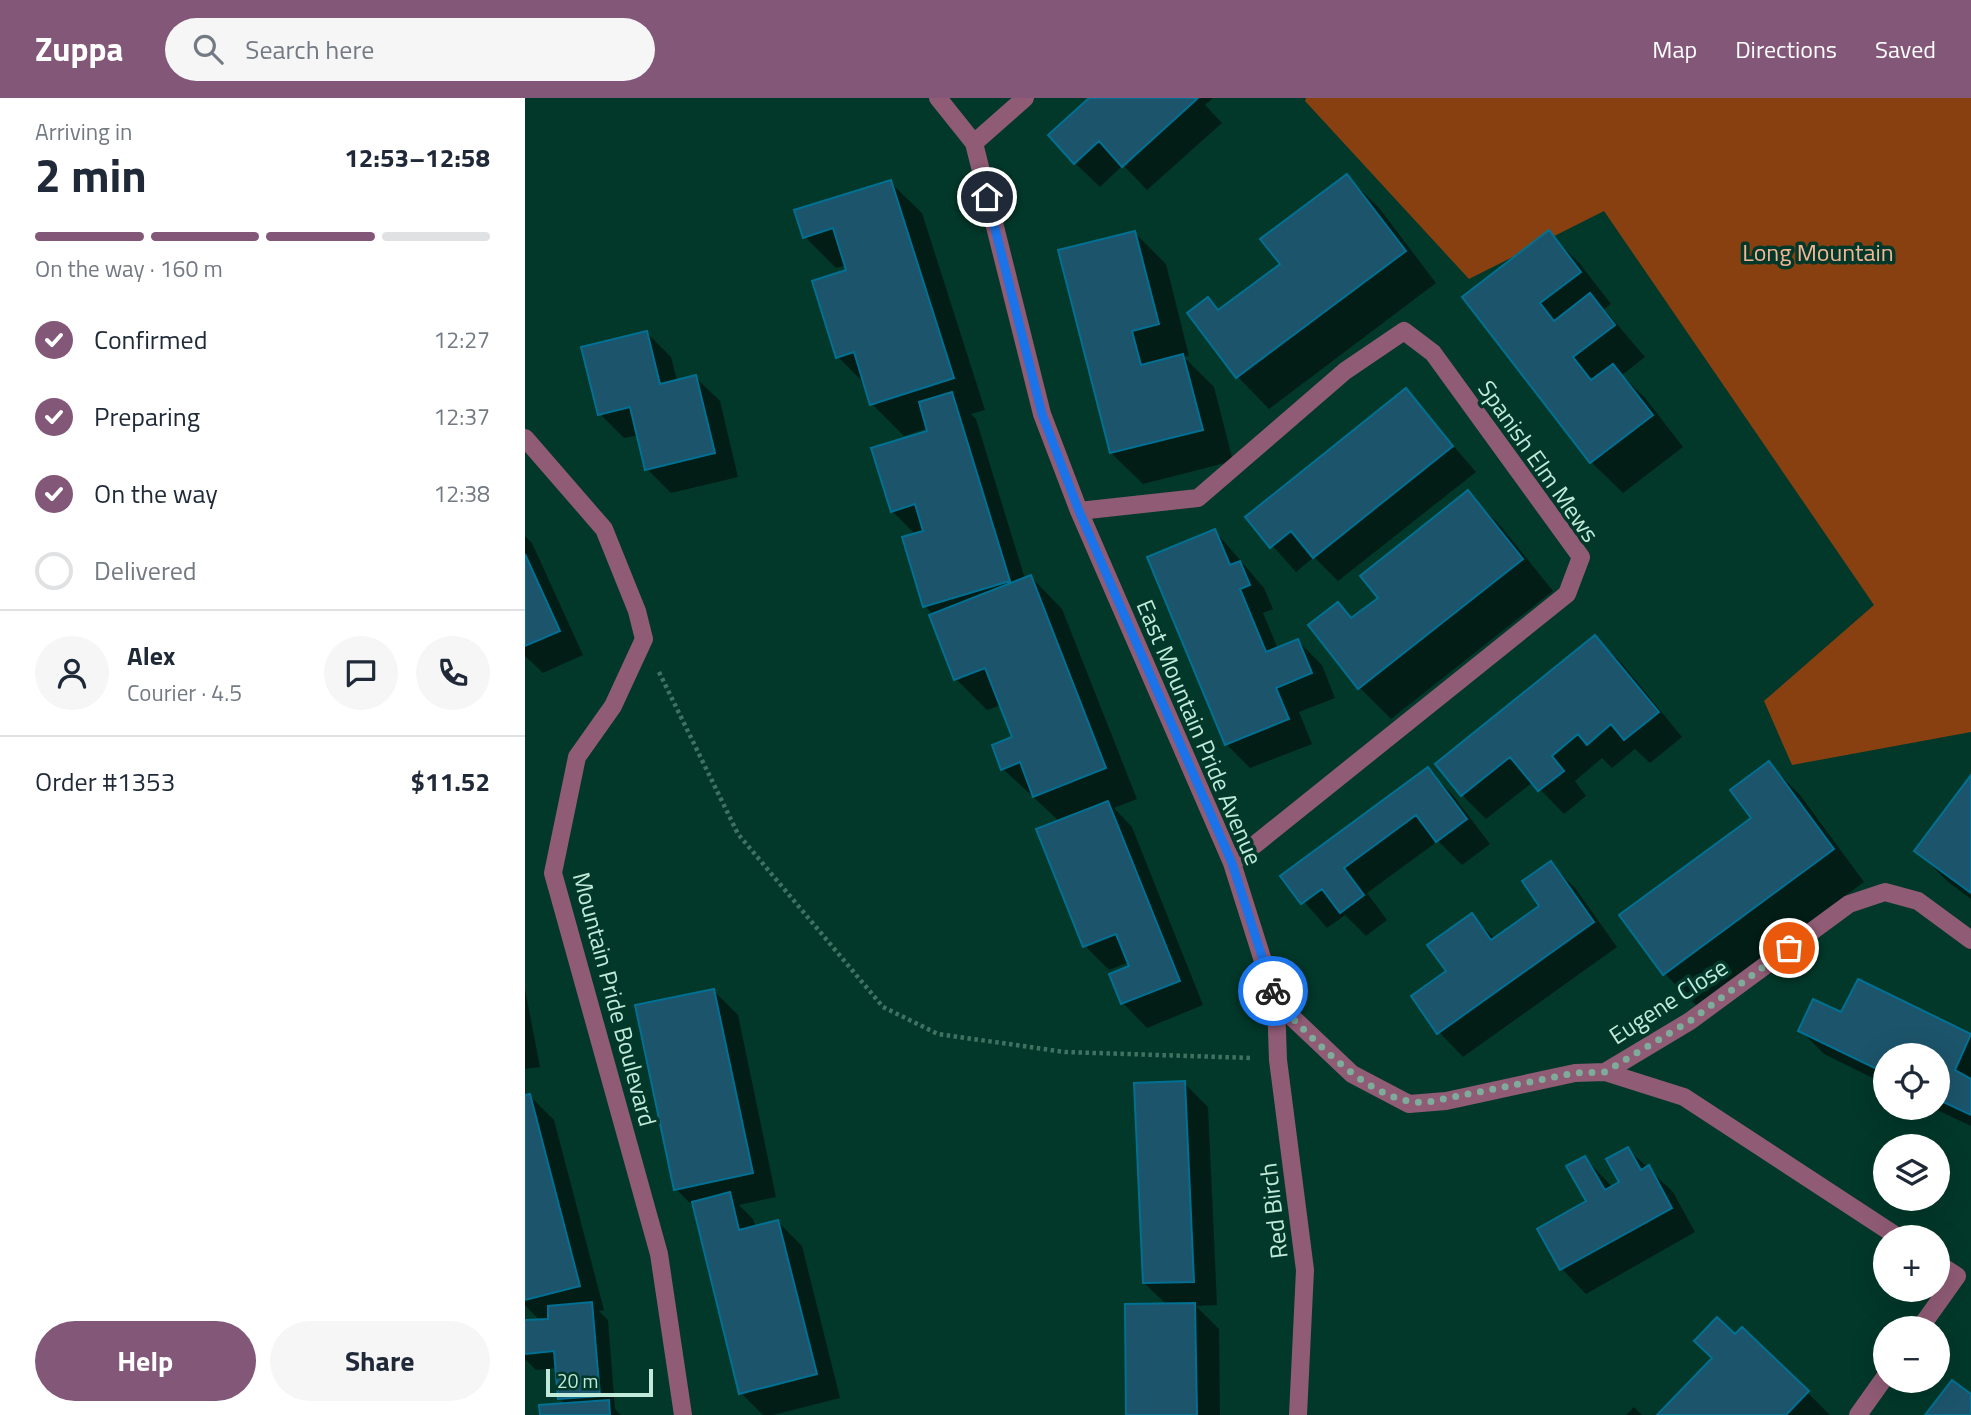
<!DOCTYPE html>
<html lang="en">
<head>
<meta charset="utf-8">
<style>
  :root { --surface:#fff; --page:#f6f6f7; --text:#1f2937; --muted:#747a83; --line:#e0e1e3; --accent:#825778 }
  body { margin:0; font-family:"Titillium Web",sans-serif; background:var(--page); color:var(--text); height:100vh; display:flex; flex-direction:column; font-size:26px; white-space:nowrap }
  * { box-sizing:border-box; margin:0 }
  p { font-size:23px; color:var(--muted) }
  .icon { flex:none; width:38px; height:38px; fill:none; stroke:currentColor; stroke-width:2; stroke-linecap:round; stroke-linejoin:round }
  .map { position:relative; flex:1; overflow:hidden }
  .sheet { display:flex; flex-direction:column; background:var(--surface); width:525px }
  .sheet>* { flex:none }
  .buttons { position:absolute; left:1348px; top:945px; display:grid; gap:14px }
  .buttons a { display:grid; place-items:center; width:77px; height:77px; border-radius:50%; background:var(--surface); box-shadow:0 7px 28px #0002; font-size:35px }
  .scale { position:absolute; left:21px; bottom:18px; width:107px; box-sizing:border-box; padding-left:7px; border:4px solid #c0ead9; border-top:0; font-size:19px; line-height:24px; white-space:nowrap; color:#c0ead9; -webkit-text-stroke:5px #023829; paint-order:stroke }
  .pin { position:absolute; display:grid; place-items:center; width:60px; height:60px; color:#fff; margin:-30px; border:4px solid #fff; border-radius:50%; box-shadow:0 2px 7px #0007 }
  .courier { position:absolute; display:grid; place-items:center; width:70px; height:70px; margin:-35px; border:5px solid #1a73e8; border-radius:50%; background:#fff; color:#222; box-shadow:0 2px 9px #0007 }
  .summary em { font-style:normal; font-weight:700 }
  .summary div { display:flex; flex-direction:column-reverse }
  .summary { display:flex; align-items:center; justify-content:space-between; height:119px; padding:0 35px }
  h1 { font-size:46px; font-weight:700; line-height:52px }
  .bar { display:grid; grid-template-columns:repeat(4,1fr); gap:10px 7px; align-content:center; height:84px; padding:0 35px }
  .bar i { height:9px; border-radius:5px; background:var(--line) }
  .bar .selected { background:var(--accent) }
  .bar p { grid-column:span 4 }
  .line { display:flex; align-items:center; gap:18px; padding:0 35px; border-top:2px solid var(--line) }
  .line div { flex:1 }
  .round { display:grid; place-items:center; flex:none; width:74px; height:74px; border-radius:37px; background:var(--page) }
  ol { padding:0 35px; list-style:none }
  li { display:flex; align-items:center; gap:21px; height:77px }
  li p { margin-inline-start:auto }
  li .icon { padding:7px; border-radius:50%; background:var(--accent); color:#fff; stroke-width:4 }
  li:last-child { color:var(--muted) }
  li i { width:38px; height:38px; border:4px solid var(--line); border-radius:50% }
  .action { display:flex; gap:14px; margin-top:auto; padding:14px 35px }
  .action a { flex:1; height:80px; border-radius:42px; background:var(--accent); color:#fff; font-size:28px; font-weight:700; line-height:80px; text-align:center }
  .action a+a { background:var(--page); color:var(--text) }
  header { display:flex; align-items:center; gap:42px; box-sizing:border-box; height:98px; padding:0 35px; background:var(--accent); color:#fff }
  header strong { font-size:33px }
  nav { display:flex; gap:38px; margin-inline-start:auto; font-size:24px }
  .search { width:490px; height:63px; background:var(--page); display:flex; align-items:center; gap:18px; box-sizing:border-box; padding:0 24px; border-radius:38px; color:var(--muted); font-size:26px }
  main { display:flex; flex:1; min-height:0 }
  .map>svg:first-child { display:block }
</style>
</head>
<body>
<header>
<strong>Zuppa</strong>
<div class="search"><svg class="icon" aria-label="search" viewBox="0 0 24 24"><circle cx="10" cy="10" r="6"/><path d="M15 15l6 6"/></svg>Search here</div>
<nav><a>Map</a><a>Directions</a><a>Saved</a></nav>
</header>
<main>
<section class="sheet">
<div class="summary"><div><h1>2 min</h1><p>Arriving in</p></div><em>12:53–12:58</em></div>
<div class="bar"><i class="selected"></i><i class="selected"></i><i class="selected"></i><i></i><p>On the way · 160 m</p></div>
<ol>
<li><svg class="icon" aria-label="check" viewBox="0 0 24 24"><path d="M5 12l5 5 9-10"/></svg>Confirmed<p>12:27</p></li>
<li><svg class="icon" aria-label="check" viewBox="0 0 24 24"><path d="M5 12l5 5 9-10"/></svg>Preparing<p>12:37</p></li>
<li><svg class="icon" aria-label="check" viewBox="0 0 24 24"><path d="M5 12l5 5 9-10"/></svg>On the way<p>12:38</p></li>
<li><i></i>Delivered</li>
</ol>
<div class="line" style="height:126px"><a class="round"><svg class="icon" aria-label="person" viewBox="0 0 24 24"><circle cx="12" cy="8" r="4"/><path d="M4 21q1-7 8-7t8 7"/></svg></a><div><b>Alex</b><p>Courier · 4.5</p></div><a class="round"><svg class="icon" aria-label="chat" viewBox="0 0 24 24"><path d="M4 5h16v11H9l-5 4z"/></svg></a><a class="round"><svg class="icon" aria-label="phone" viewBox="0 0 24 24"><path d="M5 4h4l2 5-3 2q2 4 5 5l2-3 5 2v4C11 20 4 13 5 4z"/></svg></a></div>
<div class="line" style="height:91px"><div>Order #1353</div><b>$11.52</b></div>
<div class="action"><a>Help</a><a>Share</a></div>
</section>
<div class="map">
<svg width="1446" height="1317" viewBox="0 0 1446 1317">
  <rect width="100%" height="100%" fill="#023829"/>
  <!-- forest -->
  <path fill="#894011" d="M 781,0 L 1446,0 L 1446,634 L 1267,667 L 1239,603 L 1349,507 L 1079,113 L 944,181 L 780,3 Z"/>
  <!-- shadow -->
  <path fill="#0007" d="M 566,0 L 688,0 L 680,7 L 697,25 L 622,92 L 598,67 L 575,89 L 550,65 Z
    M 822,78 L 854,110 L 911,185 L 744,311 L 713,279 L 664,216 L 683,201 L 695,213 L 757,166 Z
    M 365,84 L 397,115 L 460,312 L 446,316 L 451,321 L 500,481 L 506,479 L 537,511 L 612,701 L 589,710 L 607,729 L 678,907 L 622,930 L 598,905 L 606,869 L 604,864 L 584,872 L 560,848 L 535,724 L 478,671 L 490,640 L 477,607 L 462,612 L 431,581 L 408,517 L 400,508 L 391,437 L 367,413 L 404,334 L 403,330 L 379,338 L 347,306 L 341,287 L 313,259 L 324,173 L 322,167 L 311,170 L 280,139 Z
    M 1024,134 L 1055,166 L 1086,206 L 1079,211 L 1120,259 L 1097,277 L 1120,300 L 1158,349 L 1098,395 L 1066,364 L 939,199 Z
    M 610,135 L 641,166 L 664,258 L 659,259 L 689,289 L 708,363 L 618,386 L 586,355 Z
    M 122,235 L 146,259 L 152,283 L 170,279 L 195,303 L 213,379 L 146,395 L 122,371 L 114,337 L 99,340 L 75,316 Z
    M 881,293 L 951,374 L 813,483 L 789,459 L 771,474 L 722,419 Z
    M 943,395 L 974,426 L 1028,493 L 866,621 L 834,589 L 813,506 L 828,521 L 855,501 Z
    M 690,433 L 739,490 L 748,511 L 738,515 L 753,551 L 773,543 L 797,567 L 810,600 L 774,614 L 787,646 L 725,670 L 701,646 Z
    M 0,438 L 7,445 L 58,557 L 18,575 L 0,558 Z
    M 1070,539 L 1095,563 L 1157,639 L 1125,665 L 1110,651 L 1087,670 L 1077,660 L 1050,683 L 1061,698 L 1039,716 L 1008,684 L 961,721 L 937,697 Z
    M 1244,666 L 1275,697 L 1339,784 L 1171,907 L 1140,876 L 1228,721 Z
    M 903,672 L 927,696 L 965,746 L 937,767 L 913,743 L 842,795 L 862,822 L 841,838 L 820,817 L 802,830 L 758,779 Z
    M 1446,680 L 1446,801 L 1423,784 L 1391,752 Z
    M 1025,765 L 1050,790 L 1092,849 L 938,959 L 914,934 L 923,873 L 947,818 L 970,841 L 1017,808 Z
    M 1334,883 L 1446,938 L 1446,1028 L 1408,1010 L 1412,1010 L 1412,957 L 1360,957 L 1360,986 L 1299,956 L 1275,932 L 1317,917 Z
    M 0,891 L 15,969 L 0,971 Z
    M 189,893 L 213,917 L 251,1099 L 214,1107 L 228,1121 L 231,1130 L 253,1124 L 277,1148 L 315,1300 L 248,1317 L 238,1317 L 216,1295 L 170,1110 L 151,1091 Z
    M 659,985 L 683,1009 L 692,1207 L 671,1208 L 694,1231 L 695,1317 L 603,1317 L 642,1207 L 619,1185 Z
    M 5,998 L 29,1022 L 79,1212 L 74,1213 L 83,1222 L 90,1311 L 96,1317 L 17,1317 L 41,1307 L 35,1301 L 33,1270 L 11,1272 L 0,1261 L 0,1224 L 15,1223 L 0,1207 L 0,999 Z
    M 1103,1051 L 1148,1094 L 1170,1134 L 1061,1196 L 1037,1171 L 1014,1131 L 1063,1104 L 1060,1060 L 1088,1090 L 1096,1085 Z
    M 1210,1238 L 1283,1295 L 1305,1317 L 1135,1317 Z
    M 1109,1309 L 1117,1317 L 1101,1317 Z"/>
  <!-- building -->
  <path fill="#1c546b" stroke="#027093" stroke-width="2" d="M 564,0 L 673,0 L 597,69 L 574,43 L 549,66 L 523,37 Z
    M 822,76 L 881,153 L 711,280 L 662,215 L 683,199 L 693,212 L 755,166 L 735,141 Z
    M 366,82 L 429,280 L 345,307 L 329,254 L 311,260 L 287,183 L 321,172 L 308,130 L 278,140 L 269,112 Z
    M 1024,132 L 1056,174 L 1015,205 L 1029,223 L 1065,195 L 1090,227 L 1048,259 L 1066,282 L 1088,266 L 1128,317 L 1065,365 L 937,199 Z
    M 610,133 L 634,226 L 607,233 L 616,267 L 658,256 L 678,332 L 585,355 L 533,152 Z
    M 122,233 L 135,286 L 171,277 L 190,355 L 120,372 L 105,309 L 73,317 L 56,249 Z
    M 881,290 L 928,348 L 788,460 L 766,433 L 745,450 L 720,419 Z
    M 427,294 L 485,483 L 398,509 L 377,439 L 398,433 L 390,406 L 366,414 L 346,350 L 402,333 L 394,304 Z
    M 943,392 L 998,461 L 833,591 L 783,527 L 813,504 L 826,520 L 853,500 L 835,478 Z
    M 690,431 L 705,467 L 715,463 L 725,487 L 715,491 L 741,554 L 773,541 L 787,575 L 751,590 L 764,621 L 700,647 L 622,459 Z
    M 0,456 L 35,533 L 0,548 Z
    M 506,477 L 581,670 L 508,699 L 495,664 L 476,672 L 467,647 L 487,639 L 460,570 L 429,582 L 404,517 Z
    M 1070,537 L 1134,614 L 1099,642 L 1086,626 L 1062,647 L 1053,636 L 1027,658 L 1039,673 L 1013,693 L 985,659 L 936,698 L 910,666 Z
    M 1244,663 L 1309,751 L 1138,877 L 1094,817 L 1226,720 L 1205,692 Z
    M 903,669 L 942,721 L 911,744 L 891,717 L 819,770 L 839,797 L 815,815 L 797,791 L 776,806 L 755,778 Z
    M 1446,677 L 1446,795 L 1389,753 Z
    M 583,703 L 655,883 L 596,906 L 584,876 L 604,868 L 591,836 L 558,849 L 511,731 Z
    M 1026,763 L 1069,824 L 912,936 L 886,898 L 921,873 L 902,847 L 947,815 L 966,842 L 1014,808 L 997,783 Z
    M 1333,881 L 1446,936 L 1430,972 L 1446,981 L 1446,1017 L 1412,1001 L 1412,957 L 1360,957 L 1360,975 L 1273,933 L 1288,901 L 1316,914 Z
    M 189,891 L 228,1075 L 149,1092 L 110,907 Z
    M 660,983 L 669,1184 L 618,1185 L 609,985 Z
    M 5,996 L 55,1188 L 0,1202 L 0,997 Z
    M 1103,1049 L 1116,1072 L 1124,1067 L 1147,1110 L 1035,1172 L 1012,1131 L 1061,1103 L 1041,1068 L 1060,1058 L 1080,1092 L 1094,1084 L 1081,1061 Z
    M 205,1094 L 214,1132 L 253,1122 L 292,1276 L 214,1296 L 167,1104 Z
    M 67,1204 L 75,1298 L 33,1301 L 29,1253 L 0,1256 L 0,1222 L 23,1221 L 23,1208 Z
    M 670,1205 L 672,1317 L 601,1317 L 600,1206 Z
    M 1192,1219 L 1210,1236 L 1217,1229 L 1284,1293 L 1261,1317 L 1132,1317 L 1187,1260 L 1169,1243 Z
    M 1427,1282 L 1446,1296 L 1446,1317 L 1400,1317 Z
    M 84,1302 L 85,1317 L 15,1317 L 14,1307 Z"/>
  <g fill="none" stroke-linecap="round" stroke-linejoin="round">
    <!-- path -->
    <path stroke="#407262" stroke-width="4.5" stroke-dasharray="3.5 3.5" stroke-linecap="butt" d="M 134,574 L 213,736 L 358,909 L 413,936 L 540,954 L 727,960"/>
    <!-- street -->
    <path stroke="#905b75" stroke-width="18" d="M 413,0 L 449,45 L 517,316 L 554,413 L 707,765 L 751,904 L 827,976 L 884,1006 L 921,1003 L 1050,975 L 1080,974 L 1159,999 L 1373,1139
      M 449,45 L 500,0
      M 0,340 L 79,431 L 112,513 L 119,541 L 88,608 L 52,659 L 28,775 L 134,1156 L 158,1317
      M 554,413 L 673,400 L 820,273 L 879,233 L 908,255 L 1056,459 L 1042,496 L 707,765
      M 751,904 L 753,962 L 780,1172 L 773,1317
      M 1080,974 L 1165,923 L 1324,806 L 1360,794 L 1393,803 L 1446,842
      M 1395,1230 L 1432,1178 L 1412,1165
      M 1333,1317 L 1360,1279"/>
  </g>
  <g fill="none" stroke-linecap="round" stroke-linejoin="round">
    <!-- done -->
    <path stroke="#7eac9b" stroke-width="7" stroke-dasharray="0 12.6" d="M 748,893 L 751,904 C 789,940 846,1009 903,1004 L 1050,975 L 1080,974 L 1165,923 L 1264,850"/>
    <!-- route -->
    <path stroke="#1a73e8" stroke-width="9" d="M 462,99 L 517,316 L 554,413 L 707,765 L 748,893"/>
  </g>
  <g text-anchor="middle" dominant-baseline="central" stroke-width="7" stroke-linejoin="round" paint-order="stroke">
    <!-- park labels -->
    <g font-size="24" fill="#f5b594" stroke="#023829">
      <text x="1293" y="154">Long Mountain</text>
    </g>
    <!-- street labels -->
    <g font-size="24" fill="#c0ead9" stroke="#023829">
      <text transform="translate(1014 363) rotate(55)">Spanish Elm Mews</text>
      <text transform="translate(675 634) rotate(67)">East Mountain Pride Avenue</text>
      <text transform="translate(90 901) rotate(75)">Mountain Pride Boulevard</text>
      <text transform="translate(1143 903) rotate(-33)">Eugene Close</text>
      <text transform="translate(748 1113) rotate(-97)">Red Birch</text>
    </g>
  </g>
</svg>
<div class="buttons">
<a><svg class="icon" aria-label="locate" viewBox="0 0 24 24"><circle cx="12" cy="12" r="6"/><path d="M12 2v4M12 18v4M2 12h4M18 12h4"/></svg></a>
<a><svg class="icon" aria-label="layers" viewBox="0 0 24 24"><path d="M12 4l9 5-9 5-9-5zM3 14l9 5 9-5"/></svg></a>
<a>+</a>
<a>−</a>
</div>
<div class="scale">20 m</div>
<div class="pin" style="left:1264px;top:850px;background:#ea580c"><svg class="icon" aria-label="bag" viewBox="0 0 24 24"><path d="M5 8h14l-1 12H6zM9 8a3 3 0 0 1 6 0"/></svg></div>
<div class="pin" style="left:462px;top:99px;background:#1f2937"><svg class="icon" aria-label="home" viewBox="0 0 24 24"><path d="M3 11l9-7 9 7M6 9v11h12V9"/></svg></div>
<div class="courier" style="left:748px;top:893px"><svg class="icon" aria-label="bike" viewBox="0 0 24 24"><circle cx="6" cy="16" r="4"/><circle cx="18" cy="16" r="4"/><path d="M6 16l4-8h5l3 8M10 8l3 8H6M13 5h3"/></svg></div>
</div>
</main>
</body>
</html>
